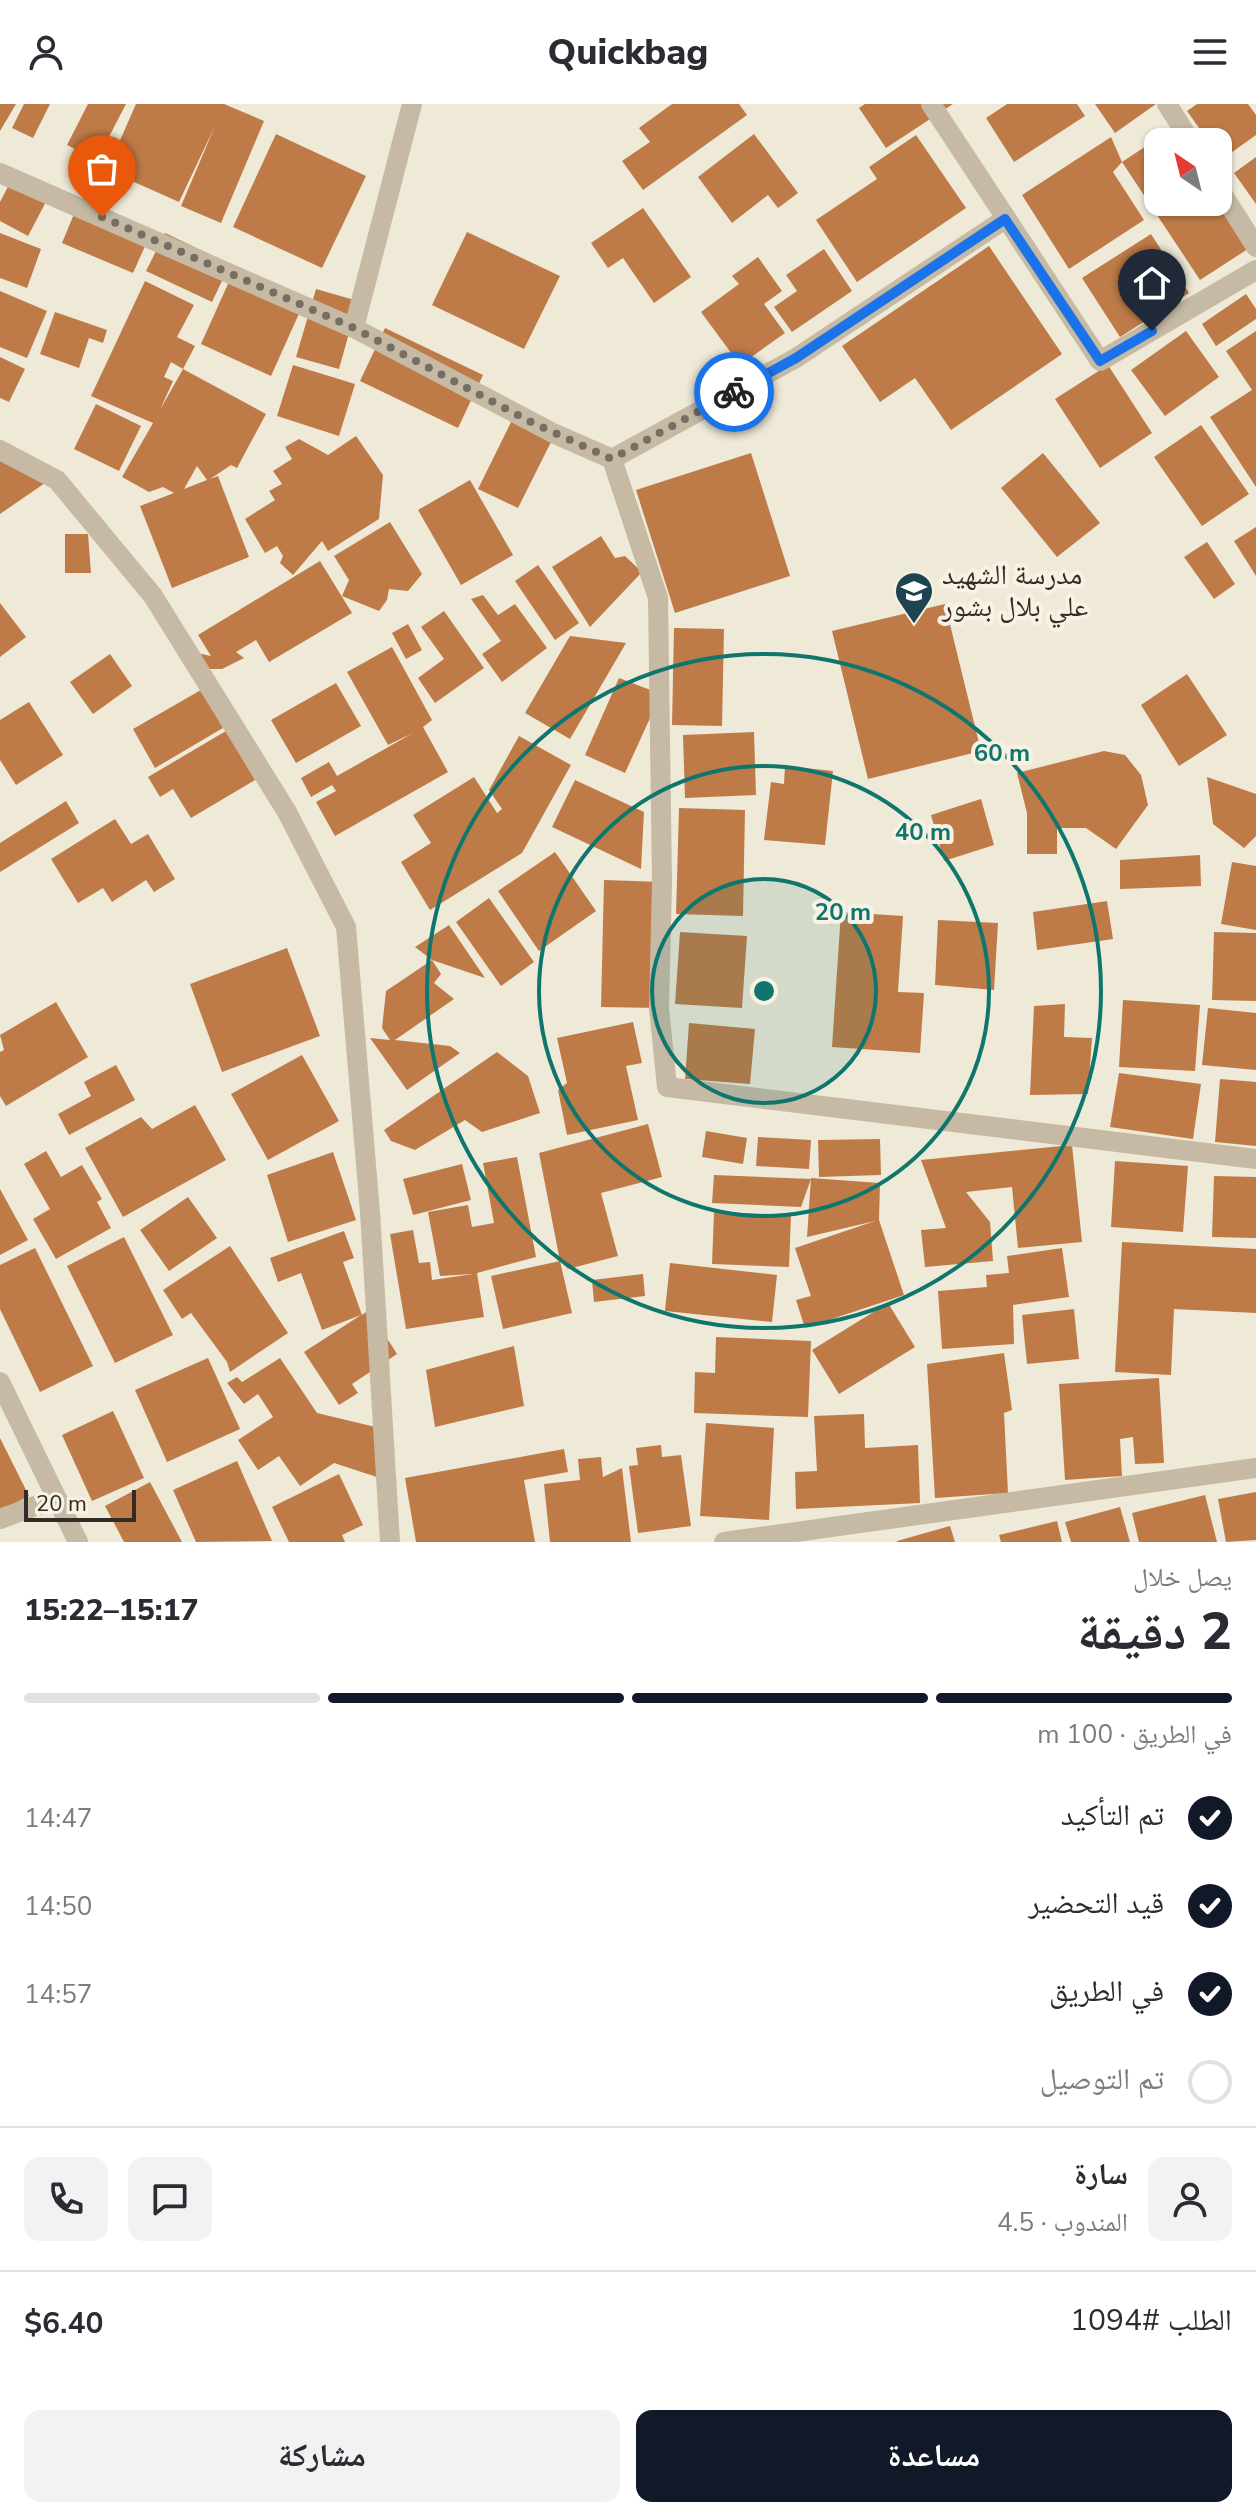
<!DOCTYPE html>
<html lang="ar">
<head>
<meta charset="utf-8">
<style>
  :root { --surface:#fff; --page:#f2f2f3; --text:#2b2b33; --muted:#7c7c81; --line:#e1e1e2; --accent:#111827 }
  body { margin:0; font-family:"Nunito Sans","Noto Naskh Arabic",sans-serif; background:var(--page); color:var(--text); direction:rtl; height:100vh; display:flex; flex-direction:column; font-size:30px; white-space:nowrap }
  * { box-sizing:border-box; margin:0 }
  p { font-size:26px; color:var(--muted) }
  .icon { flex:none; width:44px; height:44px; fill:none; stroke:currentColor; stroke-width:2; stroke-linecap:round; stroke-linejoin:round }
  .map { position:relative; height:1438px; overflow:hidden; direction:ltr }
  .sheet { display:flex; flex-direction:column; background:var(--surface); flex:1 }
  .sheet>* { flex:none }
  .needle { width:52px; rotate:325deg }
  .buttons { position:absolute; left:1144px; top:24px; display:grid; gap:16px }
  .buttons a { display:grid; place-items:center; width:88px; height:88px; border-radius:16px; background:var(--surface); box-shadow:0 2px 6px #0004; font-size:40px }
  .scale { position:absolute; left:24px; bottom:20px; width:112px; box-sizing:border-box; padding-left:8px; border:4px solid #322c26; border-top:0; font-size:22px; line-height:28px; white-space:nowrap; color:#322c26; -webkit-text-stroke:6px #f7f2e4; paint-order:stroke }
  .pin { position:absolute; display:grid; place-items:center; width:68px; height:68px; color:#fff; margin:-82px -34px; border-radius:50% 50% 50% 0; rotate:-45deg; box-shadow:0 0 8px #0007 }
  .pin .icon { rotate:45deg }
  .courier { position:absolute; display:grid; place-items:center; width:80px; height:80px; margin:-40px; border:6px solid #1a73e8; border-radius:50%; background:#fff; color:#222; box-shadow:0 2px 10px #0007 }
  .overview em { font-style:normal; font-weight:800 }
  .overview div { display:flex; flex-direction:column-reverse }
  .overview { display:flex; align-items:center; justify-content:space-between; height:136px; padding:0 24px }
  h1 { font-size:52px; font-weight:800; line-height:60px }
  .bar { display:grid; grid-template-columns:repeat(4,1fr); gap:12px 8px; align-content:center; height:96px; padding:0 24px }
  .bar i { height:10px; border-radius:6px; background:var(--line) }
  .bar .selected { background:var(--accent) }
  .bar p { grid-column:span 4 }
  .line { display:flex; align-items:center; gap:20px; padding:0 24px; border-top:2px solid var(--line) }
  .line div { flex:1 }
  .round { display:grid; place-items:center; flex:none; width:84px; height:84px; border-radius:16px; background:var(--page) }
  ol { padding:0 24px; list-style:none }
  li { display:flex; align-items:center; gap:24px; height:88px }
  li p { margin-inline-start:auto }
  li .icon { padding:8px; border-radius:50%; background:var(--accent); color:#fff; stroke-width:4 }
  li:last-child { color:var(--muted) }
  li i { width:44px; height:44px; border:4px solid var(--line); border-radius:50% }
  .action { display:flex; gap:16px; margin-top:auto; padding:16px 24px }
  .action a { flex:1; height:92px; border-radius:16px; background:var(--accent); color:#fff; font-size:32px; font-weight:800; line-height:92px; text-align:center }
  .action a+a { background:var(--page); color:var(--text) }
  header { display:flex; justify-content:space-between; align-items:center; height:104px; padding:0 24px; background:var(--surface); font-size:36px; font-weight:800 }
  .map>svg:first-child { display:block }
</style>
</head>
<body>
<header><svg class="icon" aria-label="menu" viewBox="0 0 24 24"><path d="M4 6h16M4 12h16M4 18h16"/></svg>Quickbag<svg class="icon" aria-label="person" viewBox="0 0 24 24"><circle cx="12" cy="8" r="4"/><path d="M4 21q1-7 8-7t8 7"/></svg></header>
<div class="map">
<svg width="1256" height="1438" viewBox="0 0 1256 1438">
  <rect width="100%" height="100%" fill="#efe9d8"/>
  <!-- building -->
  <path fill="#be7b48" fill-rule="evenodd" d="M 0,0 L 16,0 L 0,27 Z
    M 24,0 L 50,0 L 33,34 L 12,24 Z
    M 88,0 L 126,0 L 97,56 L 67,41 Z
    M 136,0 L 224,0 L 264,17 L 221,119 L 181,102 L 215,22 L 179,98 L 107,66 Z
    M 672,0 L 739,0 L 747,11 L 643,86 L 622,57 L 650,38 L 639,24 Z
    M 865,0 L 953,0 L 886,44 L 859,4 Z
    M 1007,0 L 1077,0 L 1085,12 L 1014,58 L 986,14 Z
    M 1095,0 L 1156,0 L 1115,29 Z
    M 1197,0 L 1248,0 L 1256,11 L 1256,31 L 1221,56 L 1218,51 L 1218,38 L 1209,38 L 1187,7 Z
    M 1175,23 L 1185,38 L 1158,38 L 1158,98 L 1218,98 L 1254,141 L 1200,176 L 1122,58 Z
    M 276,30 L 366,72 L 322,164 L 233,123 Z
    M 754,30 L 798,89 L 778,104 L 768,91 L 732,119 L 698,73 Z
    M 916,31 L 966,104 L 857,178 L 816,116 L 877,75 L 869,63 Z
    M 1111,33 L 1122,58 L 1113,68 L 1144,116 L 1069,165 L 1022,91 Z
    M 1256,53 L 1256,100 L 1234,69 Z
    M 14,71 L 50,90 L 28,132 L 0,117 L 0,98 Z
    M 643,104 L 691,173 L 654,199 L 623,154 L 608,164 L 591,139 Z
    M 74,110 L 146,140 L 133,169 L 62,139 Z
    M 467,128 L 560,172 L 524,245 L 432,201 Z
    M 0,129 L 41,145 L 27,184 L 0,174 Z
    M 165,129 L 230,160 L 212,198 L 146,167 Z
    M 1151,130 L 1189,189 L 1120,233 L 1082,174 Z
    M 989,142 L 1062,250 L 951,326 L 915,274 L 880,298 L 842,242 Z
    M 824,145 L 852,187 L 792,228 L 774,203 L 797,187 L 786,171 Z
    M 758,153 L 782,187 L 764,200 L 785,229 L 740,261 L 701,208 L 739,180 L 732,172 Z
    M 232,171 L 302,203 L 271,272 L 201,240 Z
    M 145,177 L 194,201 L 177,233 L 195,242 L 183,265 L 266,310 L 237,364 L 231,361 L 210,375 L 218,372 L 249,453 L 172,484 L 140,402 L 174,389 L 163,383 L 149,388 L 122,373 L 153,319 L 91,292 ZM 171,258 L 183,265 L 160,306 L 173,277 L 164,273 ZM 197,362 L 207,376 L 184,385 Z
    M 316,185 L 358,197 L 339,265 L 296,253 Z
    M 0,187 L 47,207 L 27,254 L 0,243 Z
    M 1246,190 L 1256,205 L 1256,215 L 1216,242 L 1202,220 Z
    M 55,208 L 107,226 L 103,239 L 89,234 L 79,264 L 40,250 Z
    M 385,224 L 483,271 L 458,324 L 360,277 Z
    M 1186,227 L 1219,273 L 1165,312 L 1131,266 Z
    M 1256,227 L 1256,383 L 1210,313 L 1252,286 L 1226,247 Z
    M 0,253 L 25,265 L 9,298 L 0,294 Z
    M 293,261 L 355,280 L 339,332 L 277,312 Z
    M 1108,261 L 1152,329 L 1100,364 L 1055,295 Z
    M 96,300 L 141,322 L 119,367 L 74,345 Z
    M 515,310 L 555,330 L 518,404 L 478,385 Z
    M 1201,321 L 1249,390 L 1202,422 L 1154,353 Z
    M 356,332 L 383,371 L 379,415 L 328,447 L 322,437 L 293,471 L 280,459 L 283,452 L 277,442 L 265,449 L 245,415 L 275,396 L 269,387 L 282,380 L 273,367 L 292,355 L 285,343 L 299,335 L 328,351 Z
    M 751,349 L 790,472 L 675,509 L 636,386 Z
    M 1043,349 L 1100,419 L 1057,453 L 1001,384 Z
    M 0,352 L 45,379 L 0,410 Z
    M 470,376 L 513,451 L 461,481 L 418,406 Z
    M 390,418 L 422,470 L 408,487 L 389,485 L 387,496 L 379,507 L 342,492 L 349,476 L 334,452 Z
    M 1256,423 L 1256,472 L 1234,437 Z
    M 65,430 L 88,430 L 91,469 L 65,469 Z
    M 601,432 L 615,454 L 625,452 L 642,468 L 590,523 L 552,463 Z
    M 1207,438 L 1235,480 L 1214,495 L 1184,453 Z
    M 320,457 L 352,509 L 269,558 L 256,536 L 236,548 L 244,554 L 222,565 L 205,565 L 192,548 L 211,552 L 198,531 Z
    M 538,461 L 579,519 L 555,536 L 515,477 Z
    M 483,491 L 498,511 L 515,500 L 547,544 L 502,578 L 482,550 L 501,537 L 471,495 Z
    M 0,499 L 26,533 L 0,553 Z
    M 945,500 L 981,647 L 868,675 L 832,527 Z
    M 444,507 L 484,564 L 435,599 L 418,574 L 444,555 L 421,523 Z
    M 408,520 L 422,546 L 406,555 L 392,529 Z
    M 674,524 L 724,525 L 722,622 L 672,621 Z
    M 570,532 L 626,539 L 570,635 L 525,609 Z
    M 392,543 L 432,616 L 423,623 L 448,668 L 335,732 L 316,698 L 336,687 L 332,681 L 311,693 L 301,674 L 329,658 L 337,672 L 413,629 L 388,641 L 347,568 Z
    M 110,550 L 132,582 L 93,610 L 70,578 Z
    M 1187,570 L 1227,631 L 1179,662 L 1141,601 Z
    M 619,574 L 661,590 L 625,669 L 585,651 Z
    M 336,579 L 361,622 L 296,659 L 271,616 Z
    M 201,586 L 223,624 L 155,664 L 133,625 Z
    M 29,598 L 63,651 L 16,681 L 0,656 L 0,616 Z
    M 226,627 L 255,676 L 191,714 L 173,685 L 160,693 L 148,673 Z
    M 754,628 L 756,691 L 685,694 L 683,631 Z
    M 519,632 L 571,661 L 522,749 L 430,806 L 401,758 L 431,739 L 413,711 L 474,673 L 497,709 L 502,705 L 489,686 Z
    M 1104,647 L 1125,651 L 1141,671 L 1148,701 L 1116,745 L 1086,724 L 1057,724 L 1057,750 L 1027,750 L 1027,709 L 1017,669 Z
    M 785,662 L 833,667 L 825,741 L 764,736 L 771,678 L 784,680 Z
    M 1207,673 L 1256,690 L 1256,732 L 1244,744 L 1213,720 Z
    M 575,676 L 644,708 L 641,765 L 552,723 Z
    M 981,695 L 994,741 L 944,757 L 931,711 Z
    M 66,697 L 79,719 L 0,768 L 0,739 Z
    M 679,704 L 745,706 L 743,812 L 676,810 Z
    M 115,715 L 131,740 L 148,730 L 175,775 L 154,788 L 146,776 L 112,798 L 103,784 L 78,799 L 51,755 Z
    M 555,748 L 596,807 L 539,847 L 498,787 Z
    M 1200,751 L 1201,782 L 1120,785 L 1120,756 Z
    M 1232,758 L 1256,762 L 1256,826 L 1221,820 Z
    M 604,776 L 662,778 L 659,904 L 601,903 Z
    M 489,794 L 534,858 L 501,882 L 456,818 Z
    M 1107,797 L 1113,835 L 1037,846 L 1033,808 Z
    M 841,808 L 903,812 L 898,888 L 924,889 L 920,949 L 832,943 Z
    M 938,816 L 998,819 L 994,886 L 935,881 Z
    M 449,821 L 485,874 L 432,856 L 441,870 L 434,879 L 454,895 L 395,936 L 450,942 L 460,949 L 407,986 L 370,934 L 390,936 L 382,924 L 386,887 L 432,856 L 415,843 Z
    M 680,828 L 747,832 L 742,904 L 675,900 Z
    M 1214,828 L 1256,829 L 1256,897 L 1212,896 Z
    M 287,844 L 320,932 L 222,968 L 190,880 Z
    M 1123,896 L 1200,901 L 1195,967 L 1119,963 Z
    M 56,898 L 88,953 L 6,1002 L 0,992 L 0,948 L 4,946 L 0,931 Z
    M 1065,900 L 1064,933 L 1092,934 L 1088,990 L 1030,991 L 1034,902 Z
    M 1208,904 L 1256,909 L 1256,966 L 1202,961 Z
    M 633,918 L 642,959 L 626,962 L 638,1016 L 567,1031 L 558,986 L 567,979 L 557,934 Z
    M 689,919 L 755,925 L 750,980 L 685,975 Z
    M 497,948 L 528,972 L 540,1009 L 482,1028 L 465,1016 L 415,1046 L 391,1037 L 384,1026 Z
    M 302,951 L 339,1017 L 268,1056 L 231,990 Z
    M 116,961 L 135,996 L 69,1031 L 58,1010 L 91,992 L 84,978 Z
    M 1119,969 L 1201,980 L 1193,1035 L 1110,1023 Z
    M 1220,975 L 1256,978 L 1256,1042 L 1215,1038 Z
    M 195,1001 L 226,1056 L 123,1113 L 85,1044 L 141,1013 L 152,1025 Z
    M 648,1020 L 662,1073 L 601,1089 L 618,1152 L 568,1165 L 560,1157 L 539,1049 Z
    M 706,1027 L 747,1034 L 743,1060 L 702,1053 Z
    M 758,1033 L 811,1036 L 809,1065 L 756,1062 Z
    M 880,1035 L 881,1071 L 819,1073 L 818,1036 Z
    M 1072,1041 L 1082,1138 L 1018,1144 L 1012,1083 L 966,1088 L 990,1118 L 993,1157 L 925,1163 L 921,1126 L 946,1124 L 921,1056 Z
    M 46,1047 L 61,1073 L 82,1061 L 102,1095 L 97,1098 L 111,1124 L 56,1155 L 33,1115 L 50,1105 L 24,1060 Z
    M 333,1048 L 356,1116 L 288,1138 L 267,1071 Z
    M 517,1053 L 536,1153 L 477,1169 L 484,1213 L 406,1225 L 390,1130 L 413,1126 L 419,1159 L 430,1158 L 432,1176 L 473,1170 L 440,1172 L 428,1108 L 468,1101 L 472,1123 L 494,1119 L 483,1059 Z
    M 1115,1057 L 1188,1062 L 1183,1128 L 1111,1123 Z
    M 462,1060 L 471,1096 L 413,1111 L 403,1075 Z
    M 714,1071 L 811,1075 L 801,1103 L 712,1099 Z
    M 1214,1072 L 1256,1073 L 1256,1134 L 1212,1133 Z
    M 811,1074 L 880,1079 L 879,1116 L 904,1191 L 805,1224 L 796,1196 L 811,1192 L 795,1144 L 875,1117 L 807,1133 Z
    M 0,1085 L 28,1136 L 0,1151 Z
    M 188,1093 L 217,1134 L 169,1167 L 140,1126 Z
    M 714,1108 L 791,1111 L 789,1163 L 712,1160 Z
    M 344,1127 L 354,1154 L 343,1158 L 362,1211 L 369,1206 L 397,1250 L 352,1280 L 358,1289 L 339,1301 L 304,1248 L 361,1211 L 322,1226 L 301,1169 L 278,1178 L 270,1154 Z
    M 124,1133 L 173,1231 L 115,1259 L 67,1162 Z
    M 1122,1138 L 1256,1145 L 1256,1209 L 1174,1205 L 1171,1271 L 1115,1268 Z
    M 230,1142 L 288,1229 L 230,1268 L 227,1258 L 191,1209 L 182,1215 L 163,1186 Z
    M 35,1144 L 93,1262 L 40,1288 L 0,1205 L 0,1161 Z
    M 1062,1144 L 1069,1193 L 1013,1201 L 1014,1240 L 942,1245 L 938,1187 L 987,1183 L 986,1171 L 1009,1169 L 1007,1152 Z
    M 560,1157 L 572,1209 L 503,1225 L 491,1172 Z
    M 670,1159 L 777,1171 L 772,1218 L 665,1207 Z
    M 643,1170 L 645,1192 L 594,1198 L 592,1176 Z
    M 888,1199 L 915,1243 L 839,1290 L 812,1246 Z
    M 1074,1205 L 1079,1255 L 1027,1260 L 1022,1211 Z
    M 716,1233 L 811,1237 L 808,1313 L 694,1309 L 695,1268 L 715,1269 Z
    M 514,1242 L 524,1302 L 435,1323 L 426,1266 Z
    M 1004,1249 L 1012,1306 L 1004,1309 L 1008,1389 L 935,1394 L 927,1260 Z
    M 208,1254 L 240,1325 L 167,1358 L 135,1286 Z
    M 280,1254 L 317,1309 L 388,1326 L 389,1377 L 334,1359 L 300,1382 L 279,1352 L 258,1366 L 238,1336 L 273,1313 L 258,1290 L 244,1300 L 227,1279 L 237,1273 L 242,1278 Z
    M 1159,1274 L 1164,1359 L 1135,1360 L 1133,1333 L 1120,1335 L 1122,1372 L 1065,1376 L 1059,1280 Z
    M 113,1307 L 144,1374 L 92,1397 L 62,1331 Z
    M 864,1310 L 865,1344 L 918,1341 L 920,1399 L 796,1405 L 795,1368 L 817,1367 L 814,1312 Z
    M 706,1319 L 774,1324 L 769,1416 L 700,1412 Z
    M 0,1334 L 29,1392 L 0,1407 Z
    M 661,1341 L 662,1353 L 681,1351 L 691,1422 L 638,1429 L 629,1362 L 638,1361 L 636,1344 Z
    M 564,1345 L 568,1368 L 524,1376 L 535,1438 L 416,1438 L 405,1374 Z
    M 601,1353 L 603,1373 L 622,1364 L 631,1438 L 550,1438 L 544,1380 L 580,1376 L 578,1355 Z
    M 237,1357 L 272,1437 L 196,1438 L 173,1386 Z
    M 339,1370 L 363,1421 L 342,1431 L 345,1438 L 289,1438 L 272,1403 Z
    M 150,1378 L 182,1438 L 124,1438 L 105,1402 Z
    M 1256,1388 L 1256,1436 L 1226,1438 L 1218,1395 Z
    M 1205,1391 L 1217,1438 L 1139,1438 L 1132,1409 Z
    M 1120,1403 L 1130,1438 L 1071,1438 L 1065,1418 Z
    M 1057,1417 L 1062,1438 L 1001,1438 L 999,1431 Z
    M 950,1422 L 955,1438 L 897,1438 L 897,1437 Z"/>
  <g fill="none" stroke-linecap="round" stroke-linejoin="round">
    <!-- street -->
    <path stroke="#c6baa5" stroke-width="20" d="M 931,0 L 1100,257 L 1256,166
      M 1167,0 L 1191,38
      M 0,69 L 354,224 L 555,330 L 612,355 L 796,254 L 1005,115
      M 1218,83 L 1256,143
      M 354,224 L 412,0
      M 0,346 L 57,376 L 153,492 L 287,708 L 346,823 L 370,1108 L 390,1438
      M 612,355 L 658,494 L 662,778 L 659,904 L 667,983 L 1256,1055
      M 0,1278 L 78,1438
      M 0,1415 L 57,1394
      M 724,1438 L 1256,1364"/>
  </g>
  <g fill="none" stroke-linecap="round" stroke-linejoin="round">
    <!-- done -->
    <path stroke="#746e64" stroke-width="8" stroke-dasharray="0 14.4" d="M 102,113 L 354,224 L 535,320 L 612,355 L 734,288"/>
    <!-- route -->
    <path stroke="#1a73e8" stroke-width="10" d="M 734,288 L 796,254 L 1005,115 L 1100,257 L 1152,227"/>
  </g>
  <!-- distance rings -->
  <circle cx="764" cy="887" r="112" fill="#0f766e" fill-opacity=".12"/>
  <g fill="none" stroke="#0f766e" stroke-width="4">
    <circle cx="764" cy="887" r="112"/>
    <circle cx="764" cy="887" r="225"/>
    <circle cx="764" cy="887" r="337"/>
  </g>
  <!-- icons -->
  <defs>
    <g id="school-pin" transform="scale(2)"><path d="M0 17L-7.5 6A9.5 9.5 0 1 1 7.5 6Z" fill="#1f4451" stroke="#f7f2e4"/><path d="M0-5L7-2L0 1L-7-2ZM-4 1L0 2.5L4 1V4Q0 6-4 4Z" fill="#fff"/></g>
  </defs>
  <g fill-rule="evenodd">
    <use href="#school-pin" x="914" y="487"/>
  </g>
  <g text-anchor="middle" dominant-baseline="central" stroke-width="8" stroke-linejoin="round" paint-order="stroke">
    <!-- poi labels -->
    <g font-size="28" fill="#322c26" stroke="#f7f2e4" text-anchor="start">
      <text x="942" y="471">مدرسة الشهيد<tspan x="942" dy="32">علي بلال بشور</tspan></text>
    </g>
  </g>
  <circle cx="764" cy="887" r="12" fill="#0f766e" stroke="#f7f2e4" stroke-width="4"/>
  <g font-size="24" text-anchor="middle" font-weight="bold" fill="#0f766e" stroke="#f7f2e4" stroke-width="8" stroke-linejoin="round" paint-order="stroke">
    <text x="1002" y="657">60 m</text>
    <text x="923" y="736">40 m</text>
    <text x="843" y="816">20 m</text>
  </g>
</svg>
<div class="buttons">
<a><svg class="needle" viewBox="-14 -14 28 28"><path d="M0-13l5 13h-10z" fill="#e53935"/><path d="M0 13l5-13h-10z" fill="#7c7c81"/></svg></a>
</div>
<div class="scale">20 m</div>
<div class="pin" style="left:102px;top:113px;background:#ea580c"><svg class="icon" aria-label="bag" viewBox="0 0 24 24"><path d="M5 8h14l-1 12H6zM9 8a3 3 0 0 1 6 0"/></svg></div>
<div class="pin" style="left:1152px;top:227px;background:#1f2937"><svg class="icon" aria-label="home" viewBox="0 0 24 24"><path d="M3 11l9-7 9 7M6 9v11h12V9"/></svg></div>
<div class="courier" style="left:734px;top:288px"><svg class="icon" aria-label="bike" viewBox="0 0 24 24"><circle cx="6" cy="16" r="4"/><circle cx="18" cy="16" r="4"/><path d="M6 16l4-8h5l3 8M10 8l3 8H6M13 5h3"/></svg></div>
</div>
<section class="sheet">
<div class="overview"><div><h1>2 دقيقة</h1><p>يصل خلال</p></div><em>15:17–15:22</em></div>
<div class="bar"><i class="selected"></i><i class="selected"></i><i class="selected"></i><i></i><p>في الطريق · 100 m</p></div>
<ol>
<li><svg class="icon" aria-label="check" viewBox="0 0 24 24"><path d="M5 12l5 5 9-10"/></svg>تم التأكيد<p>14:47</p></li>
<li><svg class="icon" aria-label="check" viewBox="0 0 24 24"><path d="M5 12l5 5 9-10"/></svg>قيد التحضير<p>14:50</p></li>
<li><svg class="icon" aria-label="check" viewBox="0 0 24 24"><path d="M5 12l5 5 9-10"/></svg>في الطريق<p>14:57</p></li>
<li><i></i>تم التوصيل</li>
</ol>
<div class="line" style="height:144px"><a class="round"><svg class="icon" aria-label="person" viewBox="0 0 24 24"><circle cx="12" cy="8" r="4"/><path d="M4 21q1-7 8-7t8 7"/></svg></a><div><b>سارة</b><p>المندوب · 4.5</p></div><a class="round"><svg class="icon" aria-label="chat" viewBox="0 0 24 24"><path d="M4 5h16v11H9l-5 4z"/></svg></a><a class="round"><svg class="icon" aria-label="phone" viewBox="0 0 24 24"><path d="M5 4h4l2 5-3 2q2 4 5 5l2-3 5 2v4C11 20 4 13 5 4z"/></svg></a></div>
<div class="line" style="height:104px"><div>الطلب #1094</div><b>$6.40</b></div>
<div class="action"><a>مساعدة</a><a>مشاركة</a></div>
</section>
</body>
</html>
